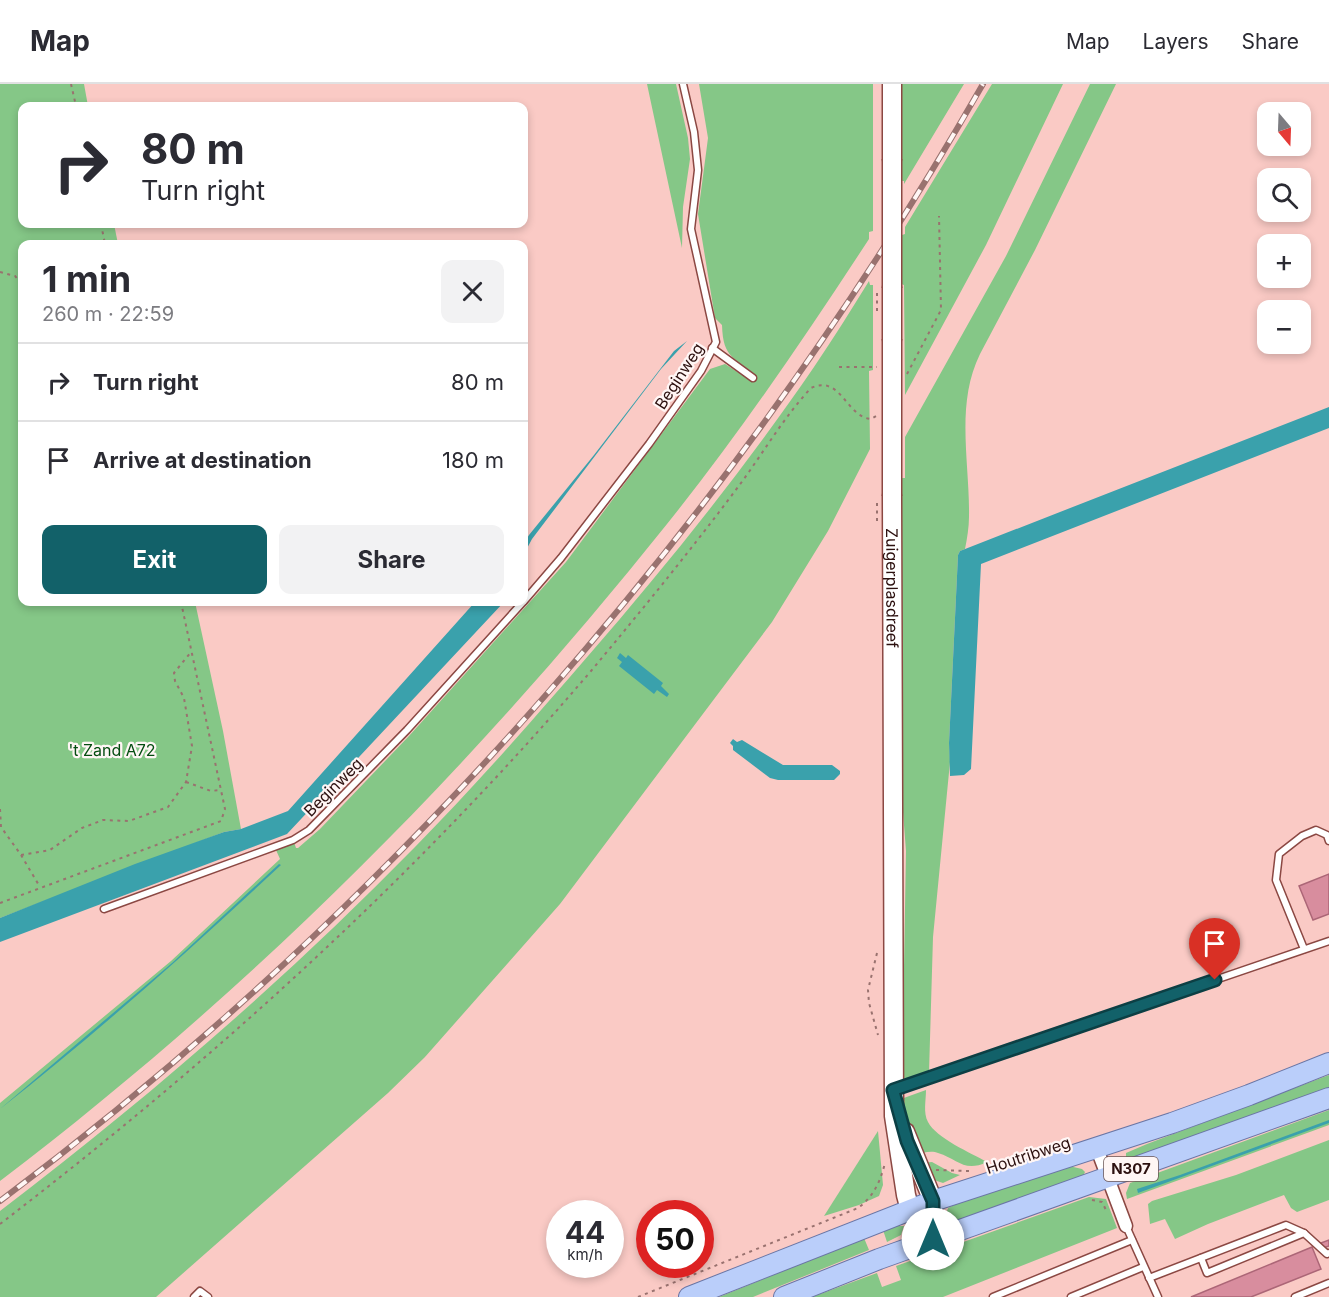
<!DOCTYPE html>
<html lang="en">
<head>
<meta charset="utf-8">
<style>
  :root { --surface:#fff; --page:#f2f2f3; --text:#2b2b33; --muted:#7c7c81; --line:#e1e1e2; --accent:#126169 }
  body { margin:0; font-family:Inter,sans-serif; background:var(--page); color:var(--text); height:100vh; display:flex; flex-direction:column; font-size:22px; white-space:nowrap }
  * { box-sizing:border-box; margin:0 }
  p { font-size:20px; color:var(--muted) }
  .icon { flex:none; width:33px; height:33px; fill:none; stroke:currentColor; stroke-width:2; stroke-linecap:round; stroke-linejoin:round }
  .map { position:relative; flex:1; overflow:hidden }
  .side { position:absolute; left:18px; top:156px; width:510px; height:366px; display:flex; flex-direction:column; background:var(--surface); border-radius:12px; box-shadow:0 3px 9px #0003 }
  .side>* { flex:none }
  .banner { position:absolute; left:18px; top:18px; width:510px; height:126px; border-radius:12px; box-shadow:0 3px 9px #0003; background:#fff; color:var(--text); overflow:hidden }
  .needle { width:39px; rotate:161deg }
  .tools { position:absolute; left:1257px; top:18px; display:grid; gap:12px }
  .tools a { display:grid; place-items:center; width:54px; height:54px; border-radius:12px; background:var(--surface); box-shadow:0 3px 9px #0003; font-size:30px }
  .speed { position:absolute; left:546px; top:1116px; display:flex; gap:12px; font-size:30px; font-weight:700; text-align:center }
  .speed>* { display:grid; place-content:center; width:78px; height:78px; border-radius:50%; background:var(--surface); box-shadow:0 3px 9px #0003; line-height:1 }
  .speed small { font-size:15px; font-weight:400 }
  .speed .limit { border:9px solid #d22; background:#fff; color:#111 }
  .pin { position:absolute; display:grid; place-items:center; width:51px; height:51px; color:#fff; margin:-62px -26px; border-radius:50% 50% 50% 0; rotate:-45deg; box-shadow:0 0 6px #0007 }
  .pin .icon { rotate:45deg }
  .me { position:absolute; width:66px; margin:-33px; rotate:0deg; stroke-linejoin:round; filter:drop-shadow(0 0 4px #0008) }
  .turn { display:flex; align-items:center; gap:21px; height:126px; padding:0 24px; font-size:27px }
  .turn .icon { width:78px; height:78px; stroke-width:2.5 }
  .turn b { display:block; font-size:42px; line-height:51px }
  .round { display:grid; place-items:center; flex:none; width:63px; height:63px; border-radius:12px; background:var(--page) }
  .head { display:flex; align-items:center; justify-content:space-between; height:102px; padding:0 24px }
  h1 { font-size:36px; font-weight:700; line-height:45px }
  .cta { display:flex; gap:12px; margin-top:auto; padding:12px 24px }
  .cta a { flex:1; height:69px; border-radius:12px; background:var(--accent); color:#fff; font-size:24px; font-weight:700; line-height:69px; text-align:center }
  .cta a+a { background:var(--page); color:var(--text) }
  ul { padding:0; list-style:none }
  li { display:flex; align-items:center; gap:18px; height:78px; padding:0 24px; border-top:2px solid var(--line) }
  li div { flex:1 }
  li b { display:block; font-size:22px }
  li em { font-style:normal }
  header { display:flex; align-items:center; gap:36px; box-sizing:border-box; height:84px; padding:0 30px; background:var(--surface); border-bottom:2px solid var(--line) }
  header strong { font-size:28px }
  nav { display:flex; gap:33px; margin-inline-start:auto; font-size:21px }
  .map>svg:first-child { display:block }
  .green { fill:#85c787 }
  .water { fill:#3aa1ac }
  .building { fill:#d88d9e; stroke:#ac6677; stroke-width:1.5 }
  .lines { fill:none; stroke-linecap:round; stroke-linejoin:round }
  .lane-casing { stroke:#8b4843; stroke-width:9 }
  .street-casing { stroke:#8b4843; stroke-width:15 }
  .secondary-casing { stroke:#8b4843; stroke-width:21 }
  .primary-casing { stroke:#6a76a5; stroke-width:22 }
  .path { stroke:#99726f; stroke-width:2; stroke-dasharray:3 4.5; stroke-linecap:butt }
  .lane { stroke:#fff; stroke-width:6 }
  .street { stroke:#fff; stroke-width:12 }
  .secondary { stroke:#fff; stroke-width:18 }
  .primary { stroke:#bacefa; stroke-width:20 }
  .rail-casing { stroke:#99726f; stroke-width:6 }
  .rail { stroke:#fff6f5; stroke-width:4; stroke-dasharray:11; stroke-linecap:butt }
  .secondary-bridge-casing { stroke:#8b4843; stroke-width:21; stroke-linecap:butt }
  .path-bridge { stroke:#99726f; stroke-width:2; stroke-dasharray:3 4.5; stroke-linecap:butt }
  .secondary-bridge { stroke:#fff; stroke-width:18 }
  .route-casing { stroke:#0c3f44; stroke-width:15 }
  .route { stroke:#126169; stroke-width:10 }
  .labels { text-anchor:middle; stroke-width:4.5; stroke-linejoin:round; paint-order:stroke }
  .shield { fill:#fff6f5; stroke:#6b5554; stroke-width:1.5 }
  .shield-label { font-size:15px; font-weight:bold; fill:#2c100f }
  .street-label { font-size:16px; fill:#2c100f; stroke:#fff6f5 }
  .park-label { font-size:16px; fill:#044d11; stroke:#fff6f5 }
</style>
</head>
<body>
<header>
<strong>Map</strong>
<nav><a>Map</a><a>Layers</a><a>Share</a></nav>
</header>
<div class="map">
<svg width="1329" height="1213" viewBox="0 0 1329 1213">
  <rect width="100%" height="100%" fill="#facac5"/>
  <g class="green">
    <polygon points="0,0 84,0 88,22 22,22 22,140 114,140 118,160 22,160 22,518 195,518 223,647 241,745 224,748 0,834"/>
    <polygon points="647,0 676,0 688,54 690,75 683,123 682,164"/>
    <path d="M699 0H873V147L869 148V155C805 253 740 349 667 440 472 685 249 908 0 1097V1019L171 877 280 775 276 766 294 758 296 764H298L320 745 409 652 566 478 710 285 725 280 753 298 757 293C735 272 723 276 722 241L715 234 698 130 708 54Z"/>
    <polygon points="898,0 964,0 904,100 904,97 901,97 901,55 898,55"/>
    <polygon points="992,0 1063,0 986,161 905,311 904,201 901,200 902,151 905,150 905,143"/>
    <path d="M1090 0H1116L1035 166 980 270C955 321 970 379 969 433 969 443 967 455 965 465L960 467 958 471 949 659 950 678 933 853 929 989 902 998 906 767 900 689 901 394H905V353L1006 172Z"/>
    <path d="M869 197 870 201H873V286L869 287 870 365 828 447 772 538 560 820 425 973 388 1009 156 1213H0V1127C147 1015 286 895 415 763 475 702 532 637 588 572 668 480 745 384 814 283 833 255 851 226 869 197Z"/>
    <polygon points="1329,991 1329,1008 1130,1079 1126,1075 1126,1069 1147,1060"/>
    <path d="M926 1006C926 1016 923 1029 928 1038 936 1054 971 1069 987 1078 964 1089 958 1075 938 1069 932 1066 922 1069 915 1070L911 1064 901 1022V1015Z"/>
    <polygon points="1329,1026 1329,1041 1127,1115 1126,1109 1130,1099"/>
    <polygon points="878,1047 883,1101 879,1112 859,1121 824,1132"/>
    <polygon points="1329,1056 1329,1116 1297,1128 1291,1124 1284,1111 1208,1140 1175,1155 1165,1135 1150,1140 1148,1120 1152,1117 1236,1091"/>
    <polygon points="932,1078 952,1089 960,1091 943,1099 934,1096 921,1079"/>
    <polygon points="1069,1082 1082,1085 1085,1088 1082,1094 964,1134 954,1137 947,1134 946,1130 948,1124 956,1120"/>
    <polygon points="1089,1113 1106,1115 1117,1144 943,1213 812,1213 877,1189 882,1203 901,1196 896,1182"/>
    <polygon points="894,1142 904,1142 901,1151 887,1158 883,1146"/>
    <polygon points="864,1154 869,1166 753,1213 719,1213"/>
  </g>
  <g class="water">
    <polygon points="687,257 661,285 532,455 524,470 524,459 529,451 594,371 674,267"/>
    <polygon points="1329,323 1329,344 981,480 971,685 964,691 950,692 949,659 958,471 960,467"/>
    <polygon points="475,518 504,518 287,750 0,858 0,834 135,780 224,748 241,745 288,727"/>
    <polygon points="620,569 626,574 628,571 663,599 661,602 669,610 667,613 657,606 654,610 619,582 622,578 617,574"/>
    <polygon points="733,655 737,658 742,656 783,681 832,681 840,687 840,690 834,696 778,696 770,694 733,666 733,662 730,659"/>
    <path d="M279 780 281 781C190 866 98 948 0 1025L172 879Z"/>
    <polygon points="1329,1036 1329,1039 1138,1109 1137,1105 1180,1091"/>
  </g>
  <g class="building">
    <polygon points="1329,790 1329,830 1313,836 1299,802"/>
    <polygon points="1329,1156 1329,1162 1323,1164 1321,1159"/>
    <polygon points="1312,1163 1321,1185 1251,1213 1191,1213"/>
  </g>
  <g class="lines">
    <defs>
      <g id="lane">
        <polyline points="712,264 753,294"/>
        <polyline points="524,517 561,474 649,360 701,287 716,258 691,145 698,86 694,48 683,0"/>
        <polyline points="104,825 293,756 309,746 407,646 523,518"/>
        <polyline points="1304,865 1276,796 1279,770 1302,752 1316,746 1327,751 1329,757"/>
        <polyline points="896,1005 1329,857"/>
        <polyline points="1126,1142 1158,1213"/>
        <polyline points="1201,1174 1207,1189 1304,1149 1327,1170 1329,1169"/>
        <polyline points="1149,1194 1286,1141 1304,1149"/>
        <polyline points="194,1213 200,1207 208,1213"/>
        <polyline points="993,1213 1132,1156"/>
        <polyline points="1071,1213 1143,1183"/>
        <polyline points="1295,1213 1329,1199"/>
      </g>
      <polyline id="street" points="1097,1065 1126,1142"/>
      <g id="secondary">
        <polyline points="892,75 892,0"/>
        <polyline points="892,204 892,255"/>
        <path id="s1" d="M892 412 894 1032 906 1111 910 1126 933 1155"/>
        <polyline points="905,1048 933,1117 933,1155"/>
      </g>
      <g id="primary">
        <polyline points="689,1213 933,1117 1172,1039 1249,1011 1329,979"/>
        <polyline points="784,1213 879,1175 1329,1014"/>
      </g>
    </defs>
    <use href="#lane" class="lane-casing"/>
    <use href="#street" class="street-casing"/>
    <use href="#secondary" class="secondary-casing"/>
    <use href="#primary" class="primary-casing"/>
    <g class="path">
      <polyline points="71,0 76,22"/>
      <polyline points="101,140 105,160"/>
      <polyline points="0,188 15,192 22,200"/>
      <polyline points="839,283 877,283"/>
      <polyline points="907,290 941,226 939,132"/>
      <polyline points="186,698 211,707 220,706"/>
      <polyline points="0,725 1,743 21,771 50,766 82,744 103,736 129,737 168,723 186,698 192,662 184,614 175,597 174,589 191,568"/>
      <polyline points="21,771 40,803"/>
      <polyline points="0,819 221,737 225,725 181,518"/>
      <polyline points="877,869 868,906 869,919 878,951"/>
      <polyline points="936,1086 969,1087"/>
      <polyline points="1092,1116 1102,1118 1107,1128"/>
      <path d="M0 1140C215 975 415 793 591 587 641 527 691 466 738 403 762 371 783 334 811 304 841 290 846 333 871 335L878 331"/>
      <path d="M638 1213 858 1124C874 1112 880 1098 885 1079"/>
    </g>
    <use href="#lane" class="lane"/>
    <use href="#street" class="street"/>
    <use href="#secondary" class="secondary"/>
    <use href="#primary" class="primary"/>
    <defs>
      <path id="rail" d="M0 1117C397 820 737 430 983 0"/>
    </defs>
    <use href="#rail" class="rail-casing"/>
    <use href="#rail" class="rail"/>
    <defs>
      <g id="secondary-bridge">
        <polyline points="892,75 892,204"/>
        <polyline points="892,255 892,412"/>
      </g>
    </defs>
    <use href="#secondary-bridge" class="secondary-bridge-casing"/>
    <g class="path-bridge">
      <polyline points="877,209 877,227"/>
      <polyline points="877,419 877,437"/>
    </g>
    <use href="#secondary-bridge" class="secondary-bridge"/>
  </g>
  <g class="lines">
    <defs>
      <polyline id="route" points="933,1155 933,1117 907,1057 893,1006 1215,896"/>
    </defs>
    <use href="#route" class="route-casing"/>
    <use href="#route" class="route"/>
  </g>
  <g class="labels">
    <rect class="shield" x="1104" y="1073" width="54" height="24" rx="4.5"/>
    <g class="shield-label">
      <text x="1131" y="1090">N307</text>
    </g>
    <g class="street-label">
      <text transform="translate(679 292) rotate(-57)" y="6">Beginweg</text>
      <text dy="6" stroke="none"><textPath href="#s1" startOffset="92">Zuigerplasdreef</textPath></text>
      <text transform="translate(333 703) rotate(-45)" y="6">Beginweg</text>
      <text transform="translate(1028 1071) rotate(-18)" y="6">Houtribweg</text>
    </g>
    <g class="park-label">
      <text x="112" y="672">'t Zand A72</text>
    </g>
  </g>
</svg>
<div class="tools">
<a><svg class="needle" viewBox="-14 -14 28 28"><path d="M0-13l5 13h-10z" fill="#e53935"/><path d="M0 13l5-13h-10z" fill="#7c7c81"/></svg></a>
<a><svg class="icon" aria-label="search" viewBox="0 0 24 24"><circle cx="10" cy="10" r="6"/><path d="M15 15l6 6"/></svg></a>
<a>+</a>
<a>−</a>
</div>
<div class="speed"><div>44<small>km/h</small></div><div class="limit">50</div></div>
<div class="pin" style="left:1215px;top:896px;background:#d93025"><svg class="icon" aria-label="arrive" viewBox="0 0 24 24"><path d="M6 21V4h12l-3 4 3 4H6"/></svg></div>
<svg class="me" style="left:933px;top:1155px" viewBox="-20 -20 40 40"><circle r="19" fill="#fff"/><path d="M0-13L10 11 0 6-10 11z" fill="#126169"/></svg>
<div class="banner">
<div class="turn"><svg class="icon" aria-label="right" viewBox="0 0 24 24"><path d="M7 20v-9h11M14 6l5 5-5 5"/></svg><div><b>80 m</b>Turn right</div></div>
</div>
<section class="side">
<div class="head"><div><h1>1 min</h1><p>260 m · 22:59</p></div><a class="round"><svg class="icon" aria-label="close" viewBox="0 0 24 24"><path d="M6 6l12 12M18 6L6 18"/></svg></a></div>
<ul>
<li><svg class="icon" aria-label="right" viewBox="0 0 24 24"><path d="M7 20v-9h11M14 6l5 5-5 5"/></svg><div><b>Turn right</b></div><em>80 m</em></li>
<li><svg class="icon" aria-label="arrive" viewBox="0 0 24 24"><path d="M6 21V4h12l-3 4 3 4H6"/></svg><div><b>Arrive at destination</b></div><em>180 m</em></li>
</ul>
<div class="cta"><a>Exit</a><a>Share</a></div>
</section>
</div>
</body>
</html>
